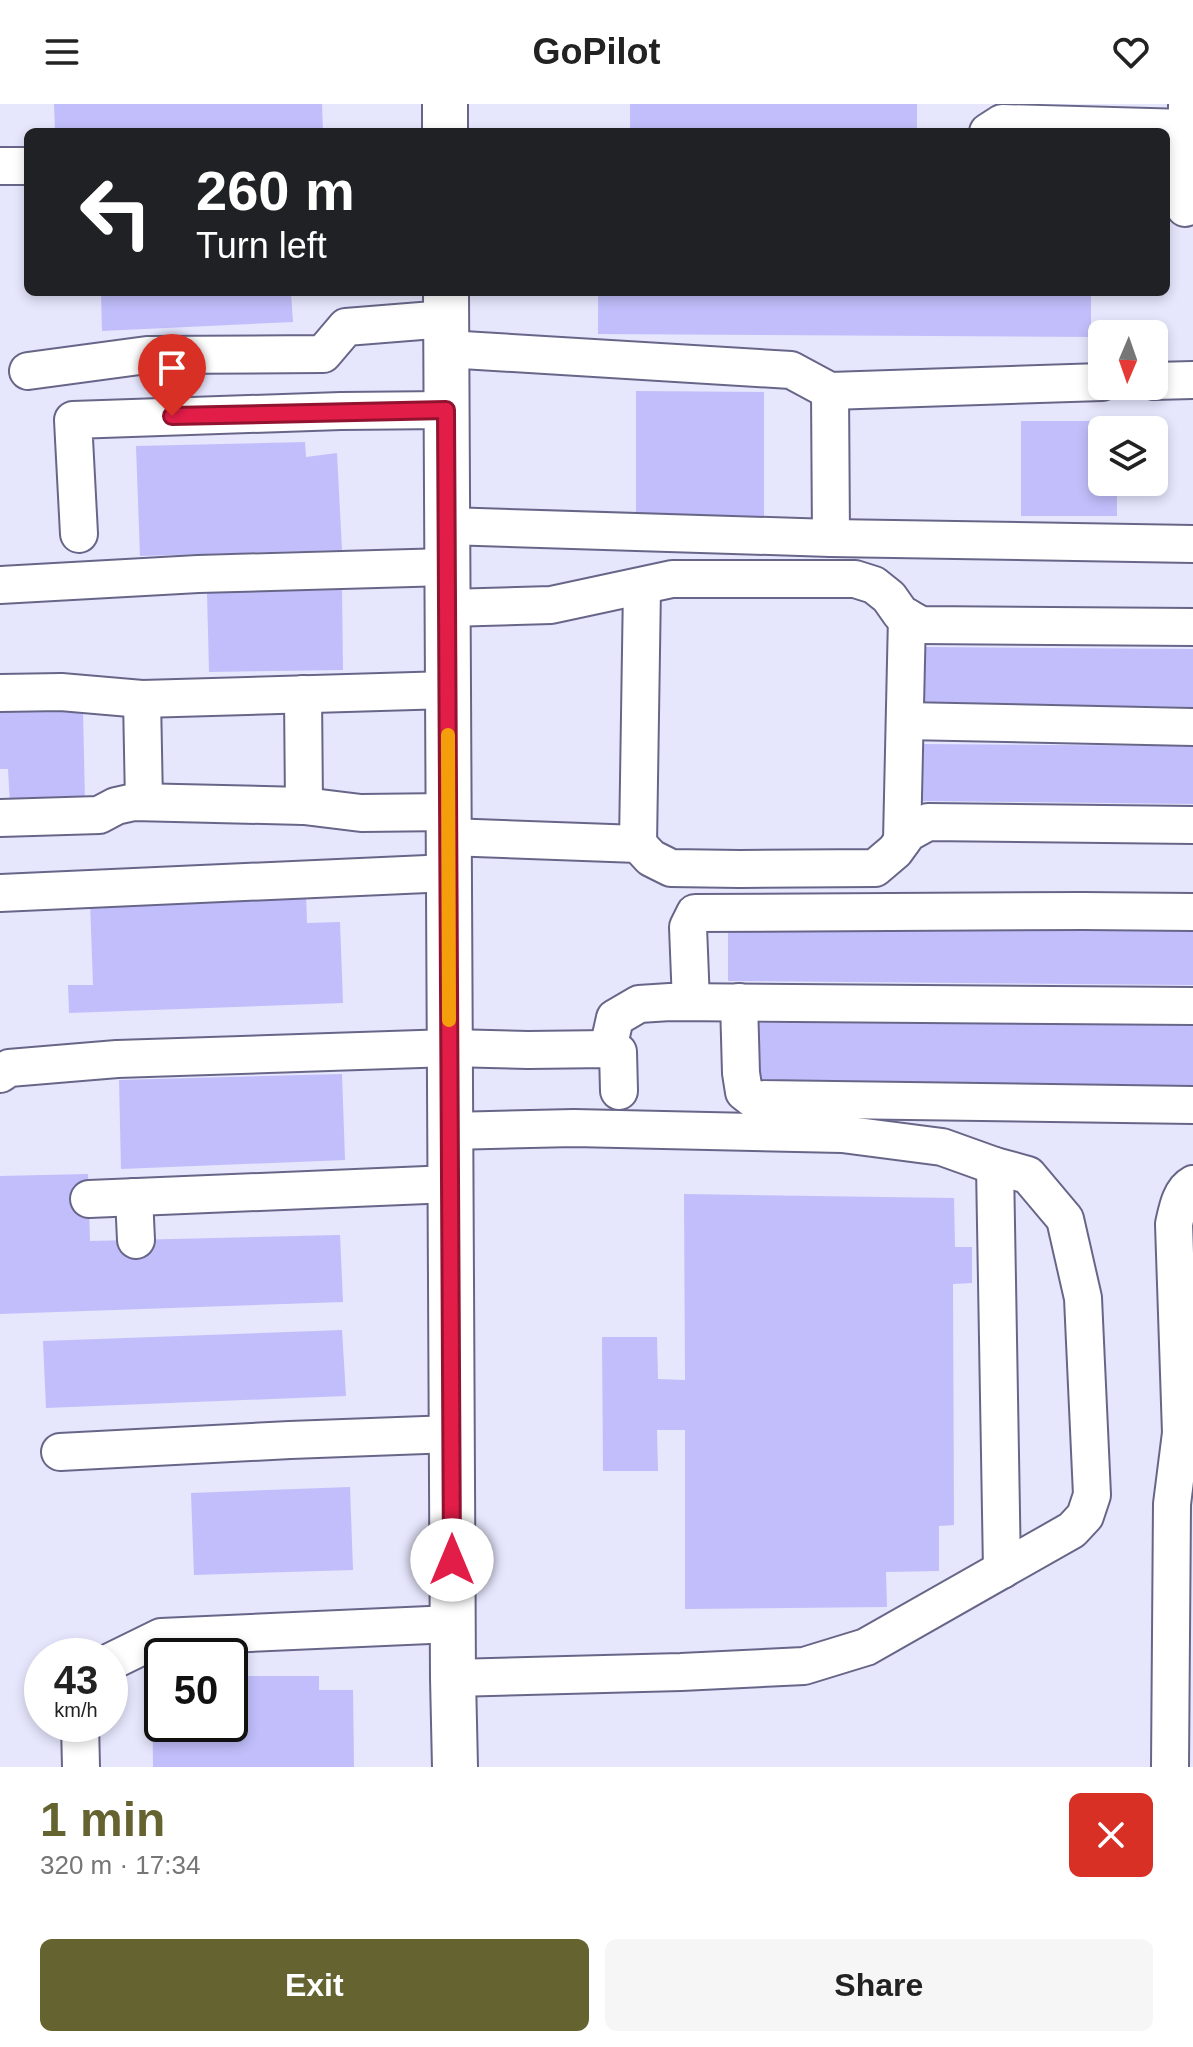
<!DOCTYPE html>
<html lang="en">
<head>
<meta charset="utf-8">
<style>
  :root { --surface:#fff; --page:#f6f6f6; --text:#222; --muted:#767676; --accent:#656330 }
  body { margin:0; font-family:Helvetica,sans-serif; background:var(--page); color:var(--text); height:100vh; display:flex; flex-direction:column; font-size:30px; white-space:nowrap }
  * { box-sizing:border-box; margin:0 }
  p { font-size:26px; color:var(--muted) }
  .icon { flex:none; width:44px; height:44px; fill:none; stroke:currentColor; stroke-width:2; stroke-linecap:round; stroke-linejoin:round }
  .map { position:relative; height:1663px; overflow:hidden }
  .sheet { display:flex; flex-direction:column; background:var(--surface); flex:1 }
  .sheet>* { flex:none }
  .hud { position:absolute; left:24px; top:24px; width:1146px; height:168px; border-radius:12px; box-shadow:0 4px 12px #0003; background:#202124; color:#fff; overflow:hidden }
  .needle { width:52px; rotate:182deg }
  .tools { position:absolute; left:1088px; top:216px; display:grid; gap:16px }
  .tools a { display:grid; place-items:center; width:80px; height:80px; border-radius:12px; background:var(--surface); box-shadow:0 4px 12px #0003; font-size:40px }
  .speed { position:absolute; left:24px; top:1534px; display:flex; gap:16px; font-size:40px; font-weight:700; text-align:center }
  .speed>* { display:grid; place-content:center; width:104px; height:104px; border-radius:50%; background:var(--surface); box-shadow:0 4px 12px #0003; line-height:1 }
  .speed small { font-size:20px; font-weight:400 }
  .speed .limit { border:4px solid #111; border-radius:12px; background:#fff; color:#111 }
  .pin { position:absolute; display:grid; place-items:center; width:68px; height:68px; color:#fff; margin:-82px -34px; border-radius:50% 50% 50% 0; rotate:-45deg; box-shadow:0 0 8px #0007 }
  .pin .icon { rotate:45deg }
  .me { position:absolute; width:88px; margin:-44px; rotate:0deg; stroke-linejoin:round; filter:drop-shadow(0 0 6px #0008) }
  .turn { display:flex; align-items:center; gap:28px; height:168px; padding:0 40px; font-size:36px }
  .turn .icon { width:104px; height:104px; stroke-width:2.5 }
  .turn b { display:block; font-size:56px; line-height:68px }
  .round { display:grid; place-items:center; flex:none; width:84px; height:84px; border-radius:12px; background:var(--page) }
  .headline { display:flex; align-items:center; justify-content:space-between; height:136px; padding:0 40px }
  h1 { font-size:48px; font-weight:600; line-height:60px; color:var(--accent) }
  .cta { display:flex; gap:16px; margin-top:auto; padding:16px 40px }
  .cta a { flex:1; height:92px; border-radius:12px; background:var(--accent); color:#fff; font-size:32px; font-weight:600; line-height:92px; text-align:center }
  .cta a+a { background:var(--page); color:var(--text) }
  header { display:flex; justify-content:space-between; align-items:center; height:104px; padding:0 40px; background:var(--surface); font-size:36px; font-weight:600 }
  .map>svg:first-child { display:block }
  .building { fill:#c1befb }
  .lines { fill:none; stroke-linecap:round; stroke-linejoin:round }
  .minor-casing { stroke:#686688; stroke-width:40 }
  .major-casing { stroke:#686688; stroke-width:48 }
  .minor { stroke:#fff; stroke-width:36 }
  .major { stroke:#fff; stroke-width:44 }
  .route-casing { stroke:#92132f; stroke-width:20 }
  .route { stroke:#e11d48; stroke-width:14 }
  .slow { stroke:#f59e0b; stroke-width:14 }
</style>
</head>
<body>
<header><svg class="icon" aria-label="menu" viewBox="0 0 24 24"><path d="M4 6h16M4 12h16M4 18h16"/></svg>GoPilot<svg class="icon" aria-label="heart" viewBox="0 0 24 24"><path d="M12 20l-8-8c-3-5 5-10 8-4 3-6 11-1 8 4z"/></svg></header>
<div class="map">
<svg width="1193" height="1663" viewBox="0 0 1193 1663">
  <rect width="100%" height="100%" fill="#e6e6fd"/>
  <g class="building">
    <polygon points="54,0 322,0 323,28 55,28"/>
    <rect x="630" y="0" width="287" height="28"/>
    <polygon points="101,188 291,188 293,218 102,227"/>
    <polygon points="598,188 1091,188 1091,233 598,230"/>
    <polygon points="636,287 764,288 764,419 636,418"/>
    <polygon points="1021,317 1118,317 1118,326 1102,326 1102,378 1117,378 1117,412 1021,412"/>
    <polygon points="305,338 306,353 337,349 342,446 140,452 136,342"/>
    <polygon points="342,486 343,566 209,568 207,488"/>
    <polygon points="923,543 1193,545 1193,603 923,600"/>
    <polygon points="50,596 51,608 83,607 85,698 10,701 8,665 0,665 0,597"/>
    <polygon points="921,640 1193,642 1193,700 921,697"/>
    <polygon points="306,789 307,819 340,818 343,899 69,909 68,881 93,881 90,797"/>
    <polygon points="728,822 1193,825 1193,881 728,877"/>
    <polygon points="759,919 1193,920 1193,983 760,982"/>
    <polygon points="342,970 345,1056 121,1065 119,976"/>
    <polygon points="88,1070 90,1137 340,1131 343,1198 0,1210 0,1072"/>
    <polygon points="684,1090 954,1094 955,1143 972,1143 972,1179 953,1180 954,1421 939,1422 939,1467 886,1468 887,1503 685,1505 685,1326 657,1326 658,1367 603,1367 602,1233 657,1233 658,1275 685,1276"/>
    <polygon points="342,1226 346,1292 46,1304 43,1237"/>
    <polygon points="350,1383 353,1466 194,1471 191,1389"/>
    <polygon points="230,1572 319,1572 319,1586 353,1586 354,1663 153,1663 152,1573 162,1573 162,1620 230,1620"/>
  </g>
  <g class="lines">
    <defs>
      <g id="minor">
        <polyline points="1187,2 1185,104 1193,101"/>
        <polyline points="988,28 1002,19 1186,24"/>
        <polyline points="0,62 28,62"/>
        <polyline points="446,245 791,266 830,287 831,434 447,422"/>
        <polyline points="28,267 147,251 323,250 346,223 446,215"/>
        <polyline points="1154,277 1193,276"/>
        <polyline points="830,287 1102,278"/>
        <polyline points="79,430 73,316 341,307 446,306"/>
        <polyline points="831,434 1193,440"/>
        <polyline points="0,481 198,470 447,463"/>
        <polyline points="447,504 551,501 672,475 855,475 874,481 889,493 901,510 921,521 1193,523"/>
        <polyline points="0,589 61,588 142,595 448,586"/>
        <polyline points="303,590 304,702"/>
        <polyline points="142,595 144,698"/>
        <polyline points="905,617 1193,623"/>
        <polyline points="0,714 99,711 116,702 134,698 304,702 361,709 448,708"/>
        <polyline points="448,733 638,740 651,754 671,764 740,765 875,764 895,747 908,729 928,718 1193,721"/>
        <polyline points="902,737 907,513"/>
        <polyline points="638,740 642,483"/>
        <polyline points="0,789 449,769"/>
        <polyline points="691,898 688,823 695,809 1083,807 1193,808"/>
        <polyline points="739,898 741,969 744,988 753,995 1193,1001"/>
        <polyline points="608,945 615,914 639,900 670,898 1193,902"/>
        <polyline points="0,970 9,964 117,955 450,944 528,946 608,945 618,948 619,987"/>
        <polyline points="450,1027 574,1024 842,1030 942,1043 995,1062 1028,1071 1065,1115 1083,1194 1092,1391 1085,1412 1072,1426 866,1543 804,1562 681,1568 453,1574"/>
        <polyline points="995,1062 1002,1466"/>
        <polyline points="134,1093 136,1136"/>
        <polyline points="89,1095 450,1080"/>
        <path d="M1181 1329 1174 1120C1177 1107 1180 1087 1193 1080"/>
        <polyline points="60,1348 290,1336 452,1330"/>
        <polyline points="110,1558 161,1533 452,1520"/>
        <polyline points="80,1620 81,1663"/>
        <polyline points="1170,1663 1172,1400 1181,1329 1193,1329"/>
      </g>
      <g id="major">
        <polyline points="445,0 445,28"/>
        <polyline points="446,188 453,1574 455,1663"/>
      </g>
    </defs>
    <use href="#minor" class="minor-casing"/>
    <use href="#major" class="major-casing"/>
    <use href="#minor" class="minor"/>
    <use href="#major" class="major"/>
  </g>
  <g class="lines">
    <defs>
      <polyline id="route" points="172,312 446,306 452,1456"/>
    </defs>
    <use href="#route" class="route-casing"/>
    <use href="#route" class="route"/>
    <polyline class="slow" points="448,631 449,916"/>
  </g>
</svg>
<div class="tools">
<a><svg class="needle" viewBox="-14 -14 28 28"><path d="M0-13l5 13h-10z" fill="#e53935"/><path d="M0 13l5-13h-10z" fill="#767676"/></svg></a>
<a><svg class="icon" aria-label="layers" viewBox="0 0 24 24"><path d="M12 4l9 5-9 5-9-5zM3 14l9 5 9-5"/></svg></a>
</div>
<div class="speed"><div>43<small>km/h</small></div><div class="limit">50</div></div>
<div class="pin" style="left:172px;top:312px;background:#d93025"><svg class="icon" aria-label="arrive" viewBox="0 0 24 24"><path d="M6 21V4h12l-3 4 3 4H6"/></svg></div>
<svg class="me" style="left:452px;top:1456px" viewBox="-20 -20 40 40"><circle r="19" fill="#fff"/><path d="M0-13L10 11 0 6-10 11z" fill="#e11d48"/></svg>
<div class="hud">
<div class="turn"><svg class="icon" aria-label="left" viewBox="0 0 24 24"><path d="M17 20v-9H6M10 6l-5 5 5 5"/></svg><div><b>260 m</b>Turn left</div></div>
</div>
</div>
<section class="sheet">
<div class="headline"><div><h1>1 min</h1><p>320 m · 17:34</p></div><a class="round" style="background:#d93025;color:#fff"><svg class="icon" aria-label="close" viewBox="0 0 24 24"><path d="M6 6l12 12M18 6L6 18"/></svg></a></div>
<div class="cta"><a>Exit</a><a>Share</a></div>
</section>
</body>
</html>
